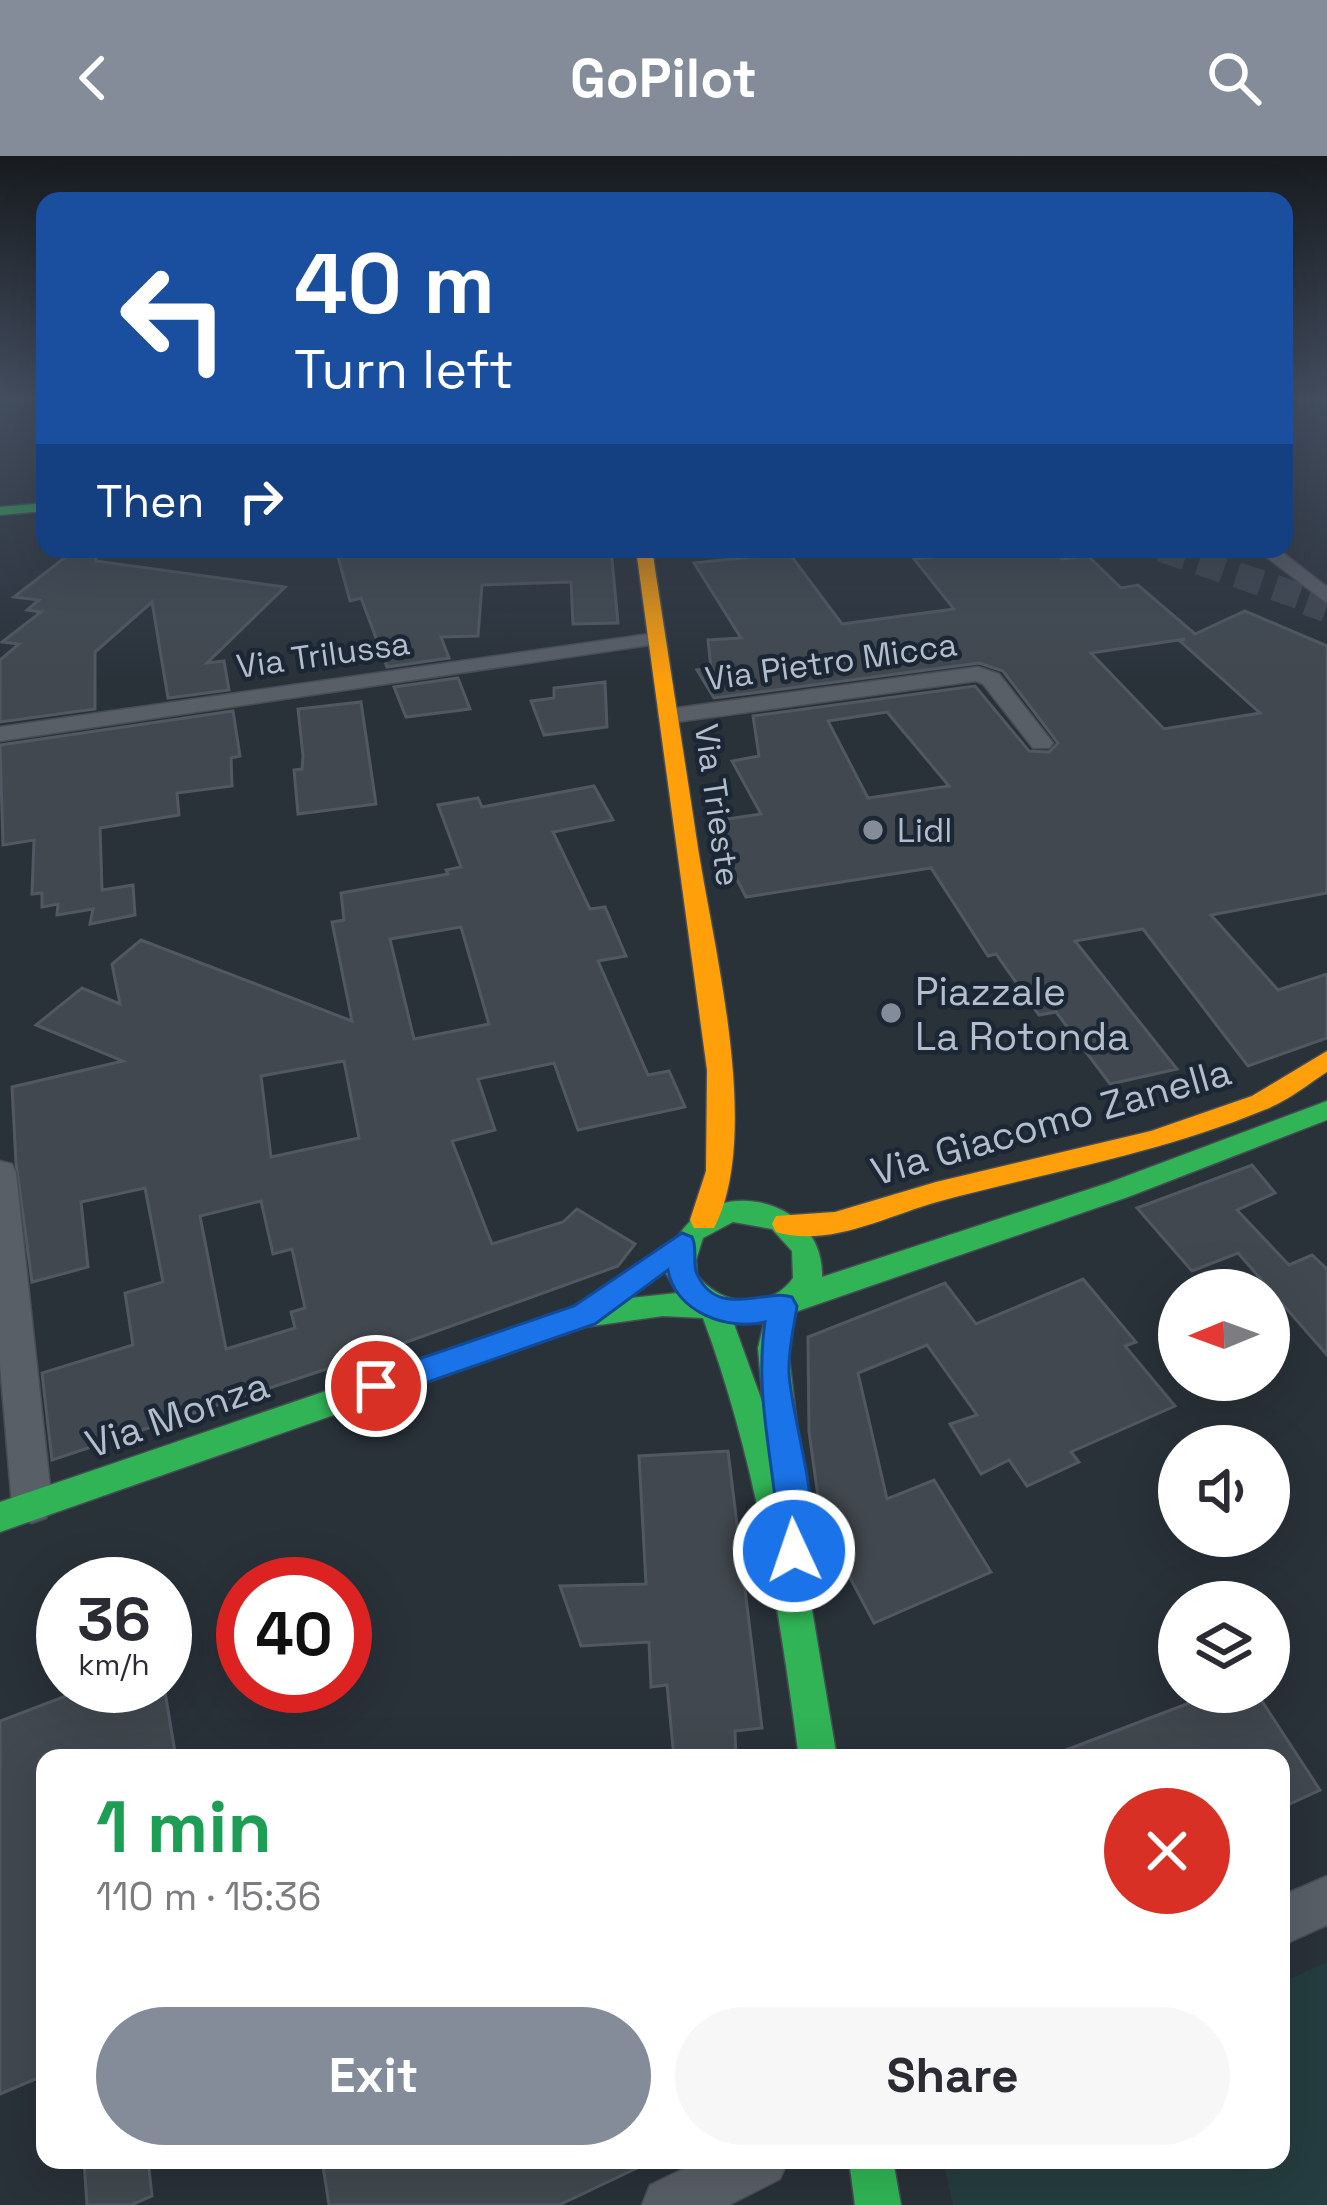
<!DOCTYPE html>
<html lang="en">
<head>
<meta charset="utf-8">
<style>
  :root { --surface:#fff; --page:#f7f7f7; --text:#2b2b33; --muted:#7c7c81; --accent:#838c98 }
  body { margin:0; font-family:"Space Grotesk",sans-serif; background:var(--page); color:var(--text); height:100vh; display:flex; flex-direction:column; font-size:45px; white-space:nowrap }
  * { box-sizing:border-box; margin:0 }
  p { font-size:39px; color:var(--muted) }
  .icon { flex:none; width:66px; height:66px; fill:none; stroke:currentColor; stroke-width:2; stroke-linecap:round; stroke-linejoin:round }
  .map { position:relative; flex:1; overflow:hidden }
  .sheet { position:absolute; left:36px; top:1593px; width:1254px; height:420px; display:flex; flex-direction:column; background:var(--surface); border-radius:24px; box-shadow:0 12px 48px #0002 }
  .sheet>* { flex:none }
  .top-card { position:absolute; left:36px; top:36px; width:1257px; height:366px; border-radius:24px; box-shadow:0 12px 48px #0002; background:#1a4fa0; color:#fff; overflow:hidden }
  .needle { width:78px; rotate:269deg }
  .controls { position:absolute; left:1158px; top:1113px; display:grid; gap:24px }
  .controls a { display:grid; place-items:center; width:132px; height:132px; border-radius:50%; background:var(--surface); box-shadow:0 12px 48px #0002; font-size:60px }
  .speed { position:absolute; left:36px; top:1401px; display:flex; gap:24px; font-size:60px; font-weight:700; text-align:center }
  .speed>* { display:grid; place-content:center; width:156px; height:156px; border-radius:50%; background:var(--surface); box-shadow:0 12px 48px #0002; line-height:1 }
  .speed small { font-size:30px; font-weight:400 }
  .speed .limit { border:18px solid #d22; background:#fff; color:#111 }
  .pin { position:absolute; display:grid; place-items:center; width:102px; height:102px; color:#fff; margin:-51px; border:6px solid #fff; border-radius:50%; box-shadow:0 3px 12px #0007 }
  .me { position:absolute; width:132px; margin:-66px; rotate:357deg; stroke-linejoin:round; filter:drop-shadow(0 0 9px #0008) }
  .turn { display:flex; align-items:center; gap:42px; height:252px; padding:0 60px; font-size:54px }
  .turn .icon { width:156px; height:156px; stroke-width:2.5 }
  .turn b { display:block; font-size:84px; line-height:102px }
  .then { display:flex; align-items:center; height:114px; padding:0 60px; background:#0003; gap:24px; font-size:45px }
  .round { display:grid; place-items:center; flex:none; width:126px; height:126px; border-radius:63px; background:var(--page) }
  .headline { display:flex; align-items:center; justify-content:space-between; height:204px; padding:0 60px }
  h1 { font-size:72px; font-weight:700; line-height:90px; color:#1e9e55 }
  .primary-button { display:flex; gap:24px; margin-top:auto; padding:24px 60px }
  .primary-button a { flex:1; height:138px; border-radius:72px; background:var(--accent); color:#fff; font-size:48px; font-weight:700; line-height:138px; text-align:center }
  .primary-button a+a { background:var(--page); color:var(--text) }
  header { display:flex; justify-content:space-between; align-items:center; height:156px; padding:0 60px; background:var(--accent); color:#fff; font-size:54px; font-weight:700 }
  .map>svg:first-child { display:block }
  .green { fill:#253d40 }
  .building { fill:#41484f; stroke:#515861; stroke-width:3; fill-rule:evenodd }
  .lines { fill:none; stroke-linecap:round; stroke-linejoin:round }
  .secondary-tunnel-far1 { stroke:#3e464f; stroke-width:26; stroke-dasharray:26 14; stroke-linecap:butt }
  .secondary-tunnel { stroke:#3e464f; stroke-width:33; stroke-dasharray:33 16; stroke-linecap:butt }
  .street-casing { stroke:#474d54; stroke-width:3 }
  .fast-casing { stroke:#474d54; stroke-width:3 }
  .slow-casing { stroke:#474d54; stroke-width:3 }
  .street { fill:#595f67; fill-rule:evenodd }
  .fast { fill:#30b455; fill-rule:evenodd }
  .slow { fill:#ff9f0a; fill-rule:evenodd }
  .route { fill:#1a73e8; stroke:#114b97; stroke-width:3 }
  .poi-dot { fill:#838c98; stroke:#1b2735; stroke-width:4.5 }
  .labels { text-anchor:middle; stroke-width:9; stroke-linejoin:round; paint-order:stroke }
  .far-street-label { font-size:33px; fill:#b3bdcb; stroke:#1b2735 }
  .far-poi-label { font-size:33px; fill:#b3bdcb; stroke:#1b2735; text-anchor:start }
  .poi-label { font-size:39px; fill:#b3bdcb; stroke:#1b2735; text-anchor:start }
  .street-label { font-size:39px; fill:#b3bdcb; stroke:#1b2735 }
</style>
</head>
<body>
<header><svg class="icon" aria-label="back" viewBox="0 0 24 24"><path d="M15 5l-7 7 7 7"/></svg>GoPilot<svg class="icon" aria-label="search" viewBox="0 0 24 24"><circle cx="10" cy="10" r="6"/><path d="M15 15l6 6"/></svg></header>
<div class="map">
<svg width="1327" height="2049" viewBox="0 0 1327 2049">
  <rect width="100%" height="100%" fill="#293139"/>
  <polygon class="green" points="1327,1806 1327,2049 953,2049 943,2004 1281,2004 1281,1827"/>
  <g class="building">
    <polygon points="76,393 96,393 96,405 285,431 207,507 224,505 229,534 168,542 152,446 95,496 95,553 0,566 0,504 19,488 2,486 41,456 27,454 39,444 14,441"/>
    <polygon points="367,393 611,393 618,467 573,468 571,426 482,429 478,480 441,481 449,502 387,511 361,442 350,445 337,397"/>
    <path d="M998 393H1052L1062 403 1088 400 1121 432 1138 429 1195 478 1245 455 1327 490V737L1211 759 1278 834 1327 818V882L1248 910 1143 773 1075 785 1177 913 1110 928 1056 856 1039 859 996 798 988 800 931 712 746 741 716 683 714 665 761 658 732 605 759 600 753 560 975 530 1029 595 1049 596 1058 587 1003 515 979 507 714 542 697 514 711 512 708 484 741 482 694 407 789 397 842 468 954 453 914 403ZM1185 483 1180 485 1260 557 1164 573 1091 497ZM887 556 949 630 868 642 828 565Z"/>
    <polygon points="458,522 470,553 406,561 394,531"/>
    <polygon points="605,526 607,571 544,579 531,545 554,542 554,532"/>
    <polygon points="361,546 376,648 298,658 294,614 302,613 303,600 298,553"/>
    <polygon points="233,555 240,600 231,602 232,630 177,637 179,659 100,672 102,734 133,729 135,759 90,768 93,753 57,759 58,748 42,751 42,737 32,738 34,684 3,689 0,589"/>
    <path d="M594 630 613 664 553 676 590 753 605 751 626 800 598 805 648 919 669 915 685 951 578 974 554 907 478 923 495 974 452 985 492 1088 563 1066 577 1053 635 1088 618 1110 390 1192 52 1304 42 1217 133 1189 125 1137 163 1126 145 1032 81 1046 88 1111 32 1126 16 1007 12 931 123 905 36 869 82 832 120 848 112 808 141 784 352 865 332 766 344 764 341 737 448 718 446 714 461 711 438 649 478 642 482 651ZM461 771 489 868 414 883 390 783ZM344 905 359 982 271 1001 261 920ZM261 1045 273 1098 292 1093 305 1152 291 1156 295 1172 226 1193 200 1060Z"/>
    <polygon points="1252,1009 1275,1037 1237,1054 1289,1109 1312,1099 1327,1113 1327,1199 1238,1097 1192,1115 1137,1052"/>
    <polygon points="1083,1123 1136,1186 1125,1190 1175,1250 1071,1296 1079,1306 1027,1330 1009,1304 981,1318 950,1268 977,1259 927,1189 858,1217 887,1343 934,1324 991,1416 874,1467 822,1369 809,1276 808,1181 945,1127 976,1168"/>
    <polygon points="728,1295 762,1572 735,1575 736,1602 674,1602 667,1529 651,1531 649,1486 581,1490 560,1430 646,1428 639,1300"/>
    <polygon points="92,1530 164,1530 176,1602 45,1602 45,1919 0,1938 0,1565"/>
    <polygon points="1218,1536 1256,1536 1320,1634 1281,1652 1281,1602 1045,1602"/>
    <polygon points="84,2004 148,2004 152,2040 131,2049 87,2049"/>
    <polygon points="322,2004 654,2004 559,2049 329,2049"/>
  </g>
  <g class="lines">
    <polyline class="secondary-tunnel-far1" points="1161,393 1317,446"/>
    <polyline class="secondary-tunnel" points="1308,443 1327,450"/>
    <defs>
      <g id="street">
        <polygon points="1256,393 1278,393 1327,431 1327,447"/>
        <polygon points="656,477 663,479 663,487 0,585 0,571"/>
        <polygon points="978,511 999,518 1053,587 1049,592 1033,592 983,528 976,525 669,567 658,560 669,553"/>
        <polygon points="0,1005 12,1008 16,1017 52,1349 46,1362 32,1367 18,1362 12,1349 0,1209"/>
        <polygon points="1327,1720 1327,1769 1281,1790 1281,1740"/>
        <polygon points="702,2004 788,2004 780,2023 729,2049 642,2049 650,2029"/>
      </g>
      <g id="fast">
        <polygon points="45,347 45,355 0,359 0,351"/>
        <path d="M1327 945V964L1128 1041 795 1156 788 1192 797 1270 792 1280 773 1281 808 1430 837 1602H799C779 1452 756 1304 703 1162L663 1160 585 1171 0 1376V1346L584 1147 677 1137 666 1117C680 1010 825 1031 822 1121L1108 1027ZM733 1066 772 1073 792 1095 793 1122C769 1156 721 1150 697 1119L696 1104 703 1082ZM764 1167 758 1192 763 1248 734 1168Z"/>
        <polygon points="849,2004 893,2004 901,2049 855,2049"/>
      </g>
      <g id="slow">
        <path d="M636 393H652C667 493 683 592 698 692 714 793 762 980 714 1072H694L690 1064 706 1015 707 914Z"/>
        <path d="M1327 895V916C1307 929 1286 946 1264 954 1158 998 1047 1016 937 1046 887 1060 828 1092 776 1076L772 1068 776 1060 835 1056 936 1026 1151 975 1252 940Z"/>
      </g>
    </defs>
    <use href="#street" class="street-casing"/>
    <use href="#fast" class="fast-casing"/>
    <use href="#slow" class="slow-casing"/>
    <use href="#street" class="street"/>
    <use href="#fast" class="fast"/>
    <use href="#slow" class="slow"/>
  </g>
  <linearGradient id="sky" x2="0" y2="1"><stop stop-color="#171b1f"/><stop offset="0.46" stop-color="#434e5f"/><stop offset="1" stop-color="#434e5f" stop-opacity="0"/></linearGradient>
  <rect width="1327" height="527" fill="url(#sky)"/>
  <path class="route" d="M682 1077 692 1081C698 1093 692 1107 697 1118 718 1164 764 1132 792 1141L797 1150C794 1171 788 1195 789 1217 792 1268 826 1361 806 1407L794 1411 781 1407C773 1387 777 1364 775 1342 768 1281 756 1228 765 1166 728 1175 675 1156 668 1114L595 1168 376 1244 366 1240 361 1230 366 1221 574 1150Z"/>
  <g class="poi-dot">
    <circle cx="873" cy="674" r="12"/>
    <circle cx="891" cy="857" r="12"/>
  </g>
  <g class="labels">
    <g class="far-street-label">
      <text transform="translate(323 498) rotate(-8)" y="12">Via Trilussa</text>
      <text transform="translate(831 505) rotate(-8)" y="12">Via Pietro Micca</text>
      <text transform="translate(718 649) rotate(82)" y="12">Via Trieste</text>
    </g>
    <g class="far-poi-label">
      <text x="897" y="686">Lidl</text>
    </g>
    <g class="poi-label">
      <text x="915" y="849">Piazzale<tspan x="915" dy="45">La Rotonda</tspan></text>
    </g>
    <g class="street-label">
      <text transform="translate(1051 965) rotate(-16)" y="14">Via Giacomo Zanella</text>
      <text transform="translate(177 1258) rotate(-19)" y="14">Via Monza</text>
    </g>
  </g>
</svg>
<div class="controls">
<a><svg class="needle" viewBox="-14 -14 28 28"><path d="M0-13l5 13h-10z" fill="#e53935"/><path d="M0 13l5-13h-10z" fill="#7c7c81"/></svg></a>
<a><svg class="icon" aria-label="sound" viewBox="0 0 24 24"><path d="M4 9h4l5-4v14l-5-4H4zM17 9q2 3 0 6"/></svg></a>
<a><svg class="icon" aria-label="layers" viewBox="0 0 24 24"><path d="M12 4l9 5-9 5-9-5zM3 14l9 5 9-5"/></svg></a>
</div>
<div class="speed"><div>36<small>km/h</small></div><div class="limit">40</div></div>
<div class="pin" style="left:376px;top:1230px;background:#d93025"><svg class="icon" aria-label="arrive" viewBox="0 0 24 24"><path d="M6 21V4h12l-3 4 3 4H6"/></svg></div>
<svg class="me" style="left:794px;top:1395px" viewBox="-20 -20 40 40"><circle r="17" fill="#1a73e8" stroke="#fff" stroke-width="3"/><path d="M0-11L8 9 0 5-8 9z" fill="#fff"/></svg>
<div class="top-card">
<div class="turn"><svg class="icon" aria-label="left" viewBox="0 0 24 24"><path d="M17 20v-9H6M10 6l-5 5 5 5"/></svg><div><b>40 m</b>Turn left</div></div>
<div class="then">Then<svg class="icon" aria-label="right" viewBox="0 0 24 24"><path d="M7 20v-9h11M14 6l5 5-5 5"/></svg></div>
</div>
<section class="sheet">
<div class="headline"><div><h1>1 min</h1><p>110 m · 15:36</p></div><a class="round" style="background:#d93025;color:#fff"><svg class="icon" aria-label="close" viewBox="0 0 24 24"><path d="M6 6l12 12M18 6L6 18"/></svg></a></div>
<div class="primary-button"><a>Exit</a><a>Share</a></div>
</section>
</div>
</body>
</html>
